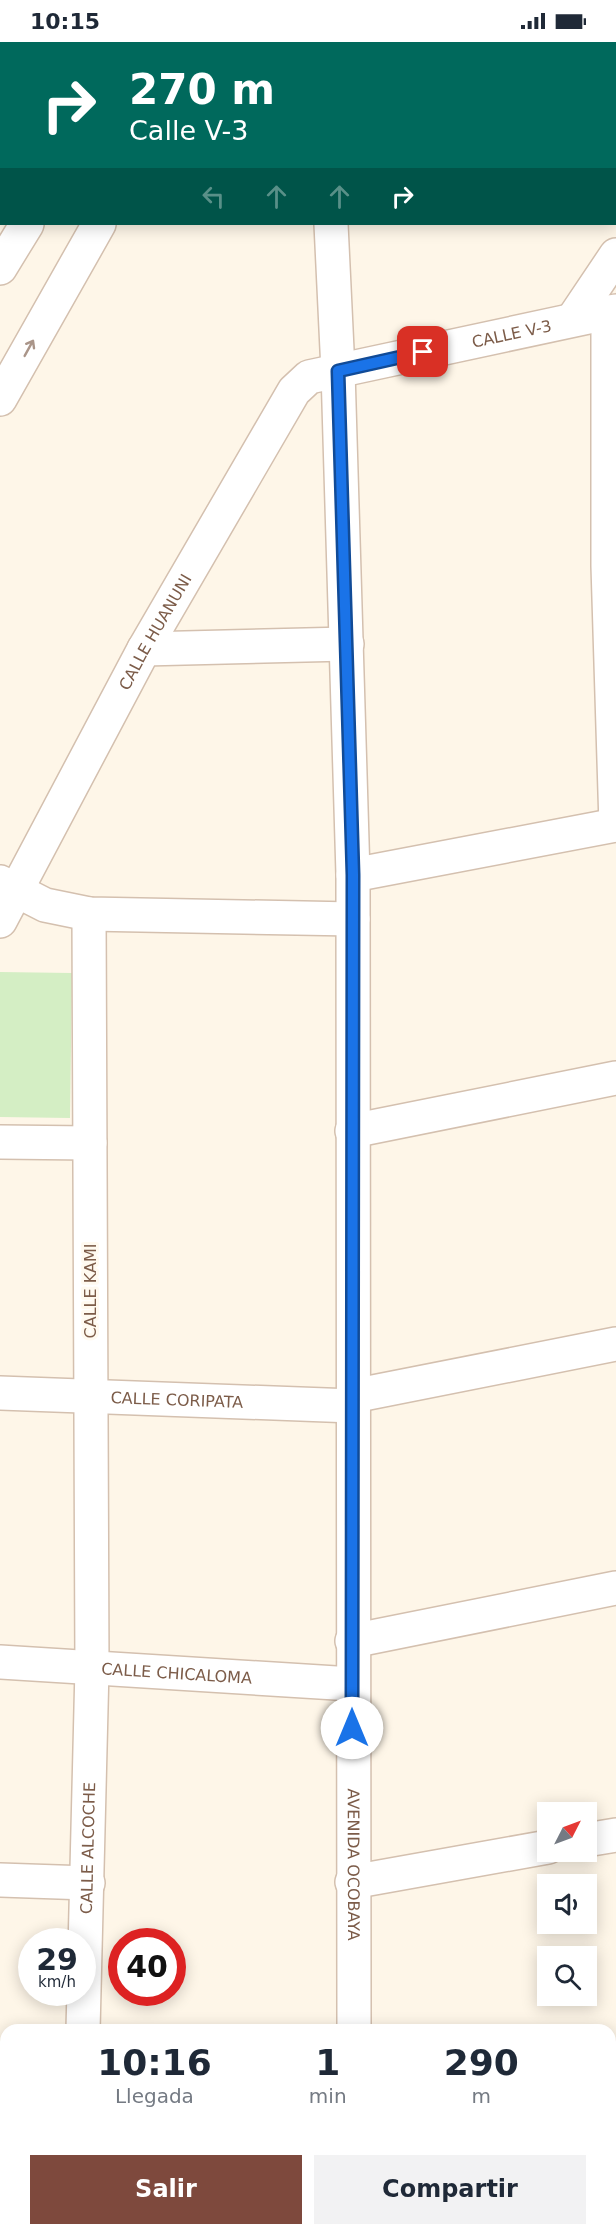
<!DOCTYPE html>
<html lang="es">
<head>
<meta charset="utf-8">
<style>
  :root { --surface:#fff; --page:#f2f2f3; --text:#1f2937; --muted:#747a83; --accent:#7e493d }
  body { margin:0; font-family:"DejaVu Sans",sans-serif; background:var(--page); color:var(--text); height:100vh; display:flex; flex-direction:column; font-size:22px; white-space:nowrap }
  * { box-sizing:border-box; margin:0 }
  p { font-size:20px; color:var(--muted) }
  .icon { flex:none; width:33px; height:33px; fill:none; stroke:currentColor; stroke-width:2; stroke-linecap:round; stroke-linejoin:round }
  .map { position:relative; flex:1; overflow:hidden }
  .details { position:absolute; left:0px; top:1982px; width:616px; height:212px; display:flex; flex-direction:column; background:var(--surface); border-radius:18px 18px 0 0; box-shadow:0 3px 15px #0003 }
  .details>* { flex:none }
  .top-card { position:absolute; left:0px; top:0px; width:616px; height:183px; box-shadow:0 3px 15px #0003; background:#00695c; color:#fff; overflow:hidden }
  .needle { width:39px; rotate:48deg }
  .fabs { position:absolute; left:537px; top:1760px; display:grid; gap:12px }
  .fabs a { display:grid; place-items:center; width:60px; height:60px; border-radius:0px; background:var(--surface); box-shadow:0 3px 15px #0003; font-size:30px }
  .speed { position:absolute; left:18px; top:1886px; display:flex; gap:12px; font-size:30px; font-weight:700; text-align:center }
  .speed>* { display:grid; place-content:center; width:78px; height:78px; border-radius:50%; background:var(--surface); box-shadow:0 3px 15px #0003; line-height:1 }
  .speed small { font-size:15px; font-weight:400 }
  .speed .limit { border:9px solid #d22; background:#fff; color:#111 }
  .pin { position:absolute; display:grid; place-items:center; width:51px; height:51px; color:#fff; margin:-26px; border-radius:12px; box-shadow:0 3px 9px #0006 }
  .me { position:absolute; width:66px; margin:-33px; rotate:0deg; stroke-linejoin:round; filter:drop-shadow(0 0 4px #0008) }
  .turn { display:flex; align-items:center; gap:21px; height:126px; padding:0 30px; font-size:27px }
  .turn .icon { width:78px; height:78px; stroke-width:2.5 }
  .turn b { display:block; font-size:42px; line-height:51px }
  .lanes { display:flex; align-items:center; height:57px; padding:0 30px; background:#0003; justify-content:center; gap:30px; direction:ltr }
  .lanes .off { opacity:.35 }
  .eta { display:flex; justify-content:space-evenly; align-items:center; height:102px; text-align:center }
  .eta b { font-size:36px; font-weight:700; line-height:42px }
  .cta { display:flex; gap:12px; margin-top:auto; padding:12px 30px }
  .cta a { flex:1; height:69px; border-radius:0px; background:var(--accent); color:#fff; font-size:24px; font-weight:700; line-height:69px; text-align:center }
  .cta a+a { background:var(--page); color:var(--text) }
  .status { display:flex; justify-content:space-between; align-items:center; height:42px; padding:0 30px; background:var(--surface); direction:ltr }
  .status svg { height:16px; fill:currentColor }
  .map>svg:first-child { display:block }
  .green { fill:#d4eec4 }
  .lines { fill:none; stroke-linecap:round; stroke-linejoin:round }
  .minor-casing { stroke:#d4c0af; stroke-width:36 }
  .tertiary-casing { stroke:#d4c0af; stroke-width:36 }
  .minor { stroke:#fff; stroke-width:33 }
  .tertiary { stroke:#fff; stroke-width:33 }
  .oneway { stroke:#aa9589 }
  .route-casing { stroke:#114b97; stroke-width:15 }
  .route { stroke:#1a73e8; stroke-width:10 }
  .labels { text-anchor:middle; stroke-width:6; stroke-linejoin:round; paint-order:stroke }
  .street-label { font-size:16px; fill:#7c5c49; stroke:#fffaf0 }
</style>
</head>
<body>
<div class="status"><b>10:15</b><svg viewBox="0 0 49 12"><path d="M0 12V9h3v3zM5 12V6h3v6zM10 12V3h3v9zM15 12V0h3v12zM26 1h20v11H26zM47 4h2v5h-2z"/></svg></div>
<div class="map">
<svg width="616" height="2192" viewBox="0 0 616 2192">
  <rect width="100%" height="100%" fill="#fef6e8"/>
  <polygon class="green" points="0,930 72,931 70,1076 0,1075"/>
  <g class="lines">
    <defs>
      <g id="minor">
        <polyline points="463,0 465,2"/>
        <polyline points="615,118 616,119"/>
        <polyline points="608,270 608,524 616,783"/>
        <polyline points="573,277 616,213"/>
        <polyline points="144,607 347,602"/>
        <polyline points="0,840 45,863 89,872 353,877"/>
        <path id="s1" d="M0 879 144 607 294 349 309 335 616 269"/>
        <polyline points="352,1089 616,1036"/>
        <polyline points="0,1100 90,1101"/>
        <path id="s2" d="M0 1351 353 1364"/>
        <polyline points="353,1354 616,1302"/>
        <polyline points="352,1599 616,1546"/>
        <path id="s3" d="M0 1620 352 1642"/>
        <polyline points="586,1798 616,1793"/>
        <polyline points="0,1838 88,1841"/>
        <polyline points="352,1840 548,1805"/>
        <path id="s4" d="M83 1988 92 1626 89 872"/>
        <polyline points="610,2044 616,2043"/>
        <polyline points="0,2070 6,2070"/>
        <polyline points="81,2187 81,2192"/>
      </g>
      <g id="tertiary">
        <polyline points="329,0 329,2"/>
        <polyline points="134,2 135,0"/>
        <polyline points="199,2 200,0"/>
        <path id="s5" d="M331 182 338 329 353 833 354 1988"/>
        <polyline points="0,226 27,182"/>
        <polyline points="0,357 99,182"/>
        <polyline points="353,833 616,783"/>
        <polyline points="358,2187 358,2192"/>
      </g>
    </defs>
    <use href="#minor" class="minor-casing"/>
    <use href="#tertiary" class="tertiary-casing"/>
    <use href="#minor" class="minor"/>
    <use href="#tertiary" class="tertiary"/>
  </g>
  <defs><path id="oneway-shaft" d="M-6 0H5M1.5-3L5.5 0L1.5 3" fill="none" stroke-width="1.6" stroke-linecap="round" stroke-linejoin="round" transform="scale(1.5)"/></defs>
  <use class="oneway" href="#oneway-shaft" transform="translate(29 306) rotate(-61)"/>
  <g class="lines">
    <defs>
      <polyline id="route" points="352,1686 353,833 338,329 423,310"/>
    </defs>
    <use href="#route" class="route-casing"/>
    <use href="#route" class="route"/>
  </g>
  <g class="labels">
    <g class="street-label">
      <text dy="6" stroke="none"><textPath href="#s1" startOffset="834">CALLE V-3</textPath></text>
      <text dy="6" stroke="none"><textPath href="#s1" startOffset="328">CALLE HUANUNI</textPath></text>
      <text transform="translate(90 1249) rotate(-90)" y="6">CALLE KAMI</text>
      <text dy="6" stroke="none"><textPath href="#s2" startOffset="177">CALLE CORIPATA</textPath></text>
      <text dy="6" stroke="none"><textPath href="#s3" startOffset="177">CALLE CHICALOMA</textPath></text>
      <text dy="6" stroke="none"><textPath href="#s4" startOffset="182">CALLE ALCOCHE</textPath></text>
      <text dy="6" stroke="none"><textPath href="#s5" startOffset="1641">AVENIDA OCOBAYA</textPath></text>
    </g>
  </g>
</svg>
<div class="fabs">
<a><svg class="needle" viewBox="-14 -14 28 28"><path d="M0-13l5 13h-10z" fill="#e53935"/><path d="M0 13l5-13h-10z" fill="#747a83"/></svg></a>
<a><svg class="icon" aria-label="sound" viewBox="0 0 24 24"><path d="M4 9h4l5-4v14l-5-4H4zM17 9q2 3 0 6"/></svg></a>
<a><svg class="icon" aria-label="search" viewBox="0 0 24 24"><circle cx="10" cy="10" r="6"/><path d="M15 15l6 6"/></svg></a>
</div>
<div class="speed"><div>29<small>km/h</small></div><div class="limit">40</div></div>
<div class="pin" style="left:423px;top:310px;background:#d93025"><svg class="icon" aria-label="arrive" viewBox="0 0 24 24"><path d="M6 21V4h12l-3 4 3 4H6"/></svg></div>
<svg class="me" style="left:352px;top:1686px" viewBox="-20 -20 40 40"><circle r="19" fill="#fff"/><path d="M0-13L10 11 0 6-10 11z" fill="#1a73e8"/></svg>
<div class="top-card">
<div class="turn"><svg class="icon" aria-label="right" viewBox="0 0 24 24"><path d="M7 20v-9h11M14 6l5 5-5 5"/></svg><div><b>270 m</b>Calle V-3</div></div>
<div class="lanes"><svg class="icon off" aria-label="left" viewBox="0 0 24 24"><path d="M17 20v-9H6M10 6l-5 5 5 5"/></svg><svg class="icon off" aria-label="ahead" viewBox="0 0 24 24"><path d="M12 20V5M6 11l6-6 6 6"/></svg><svg class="icon off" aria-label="ahead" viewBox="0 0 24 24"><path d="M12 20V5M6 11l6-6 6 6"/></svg><svg class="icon" aria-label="right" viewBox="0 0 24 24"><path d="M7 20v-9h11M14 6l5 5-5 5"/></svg></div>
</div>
<section class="details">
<div class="eta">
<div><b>10:16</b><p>Llegada</p></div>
<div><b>1</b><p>min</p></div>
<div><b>290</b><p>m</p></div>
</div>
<div class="cta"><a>Salir</a><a>Compartir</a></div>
</section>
</div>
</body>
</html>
